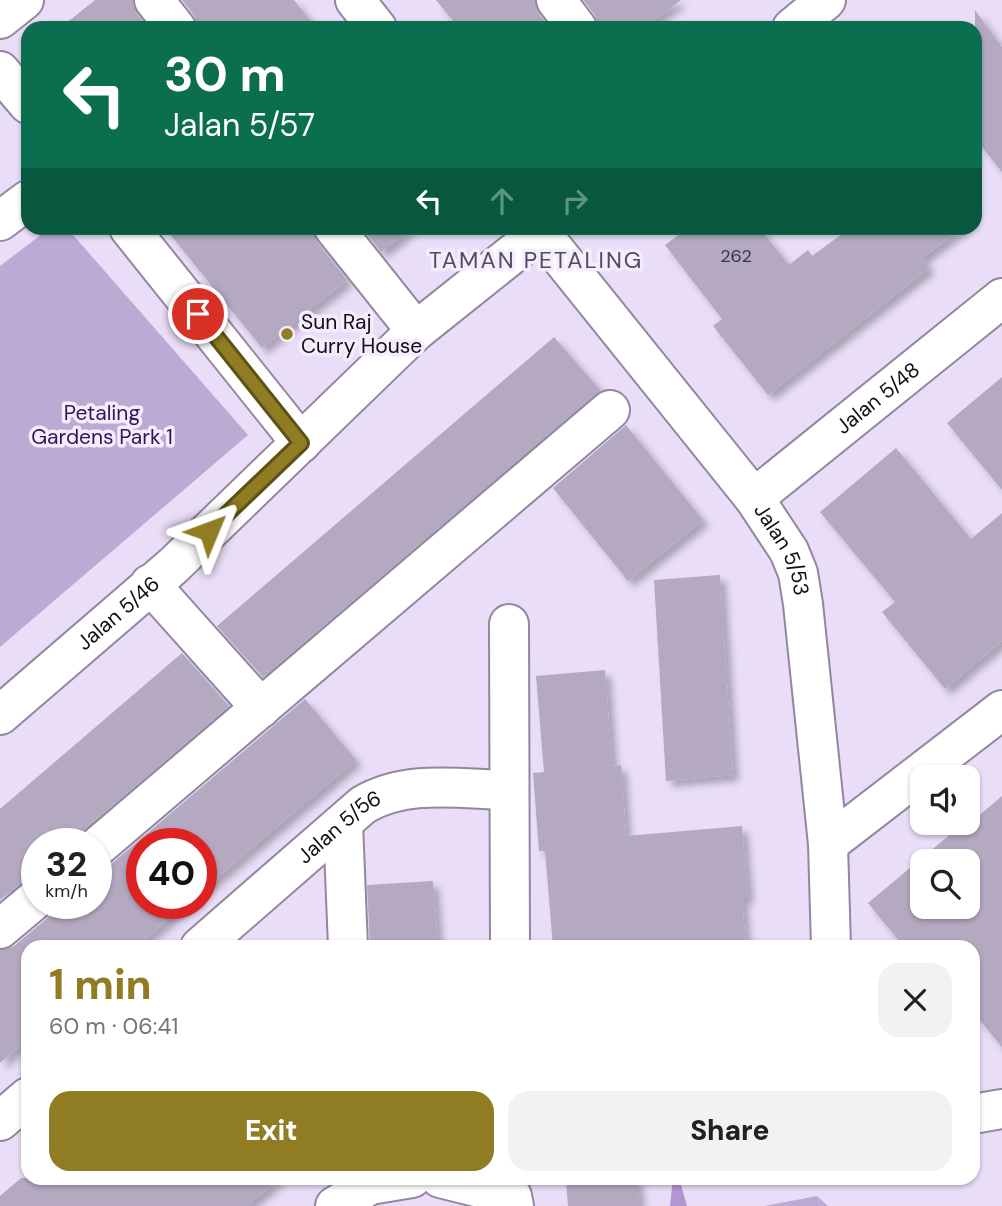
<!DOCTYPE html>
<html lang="en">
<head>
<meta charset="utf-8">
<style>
  :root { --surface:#fff; --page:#f2f2f2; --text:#202124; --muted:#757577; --accent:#907c22 }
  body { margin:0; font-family:"DM Sans",sans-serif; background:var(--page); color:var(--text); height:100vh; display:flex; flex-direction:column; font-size:26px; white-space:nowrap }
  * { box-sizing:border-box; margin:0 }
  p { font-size:23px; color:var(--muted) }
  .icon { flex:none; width:38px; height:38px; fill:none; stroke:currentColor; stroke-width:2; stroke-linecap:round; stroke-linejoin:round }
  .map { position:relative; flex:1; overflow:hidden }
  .panel { position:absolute; left:21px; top:940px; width:959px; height:245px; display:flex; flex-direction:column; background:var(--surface); border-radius:21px; box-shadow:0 2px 5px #0004 }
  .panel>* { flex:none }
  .hud { position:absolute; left:21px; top:21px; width:961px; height:214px; border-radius:21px; box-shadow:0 2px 5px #0004; background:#0b6e4f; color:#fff; overflow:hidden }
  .fabs { position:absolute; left:910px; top:765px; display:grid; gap:14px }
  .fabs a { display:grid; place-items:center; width:70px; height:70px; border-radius:14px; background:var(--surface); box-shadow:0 2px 5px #0004; font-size:35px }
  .speed { position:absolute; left:21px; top:828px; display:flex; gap:14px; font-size:35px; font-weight:700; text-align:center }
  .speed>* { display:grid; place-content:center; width:91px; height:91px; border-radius:50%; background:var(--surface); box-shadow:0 2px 5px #0004; line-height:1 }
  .speed small { font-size:18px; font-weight:400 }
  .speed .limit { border:10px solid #d22; background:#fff; color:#111 }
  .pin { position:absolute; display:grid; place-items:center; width:60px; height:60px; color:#fff; margin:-30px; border:4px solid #fff; border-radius:50%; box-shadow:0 2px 7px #0007 }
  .me { position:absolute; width:77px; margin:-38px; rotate:46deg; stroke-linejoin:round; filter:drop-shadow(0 0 5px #0008) }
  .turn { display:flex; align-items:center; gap:24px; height:147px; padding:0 28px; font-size:32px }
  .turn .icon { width:91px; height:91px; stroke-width:2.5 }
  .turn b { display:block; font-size:49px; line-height:60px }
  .lanes { display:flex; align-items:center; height:66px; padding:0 28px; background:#0003; justify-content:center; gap:35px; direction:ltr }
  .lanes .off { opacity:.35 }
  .round { display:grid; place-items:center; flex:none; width:74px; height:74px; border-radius:21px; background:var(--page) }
  .headline { display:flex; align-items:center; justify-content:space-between; height:119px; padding:0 28px }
  h1 { font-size:42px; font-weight:800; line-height:52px; color:var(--accent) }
  .action { display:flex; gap:14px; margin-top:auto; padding:14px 28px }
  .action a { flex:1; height:80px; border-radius:21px; background:var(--accent); color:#fff; font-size:28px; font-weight:800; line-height:80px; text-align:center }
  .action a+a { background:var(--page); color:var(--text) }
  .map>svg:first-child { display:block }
  .green { fill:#bdaad4 }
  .forest { fill:#b296d2 }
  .building { fill:#b5a9c2; fill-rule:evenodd; filter:url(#shadow) }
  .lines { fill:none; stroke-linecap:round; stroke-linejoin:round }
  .minor-casing { stroke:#92879f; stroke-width:42 }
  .minor { stroke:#fff; stroke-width:38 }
  .route-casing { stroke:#5e5116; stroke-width:18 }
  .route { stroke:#907c22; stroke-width:12 }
  .poi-dot { fill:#907c22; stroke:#f4edfd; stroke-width:2.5 }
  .labels { text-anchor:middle; stroke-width:7; stroke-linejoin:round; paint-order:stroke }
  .number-label { font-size:18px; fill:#3b3541 }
  .poi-label { font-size:21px; fill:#120e16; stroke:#f4edfd; text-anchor:start }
  .street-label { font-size:21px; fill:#120e16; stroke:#f4edfd }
  .park-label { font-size:21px; fill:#391158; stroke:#f4edfd }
  .neighbourhood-label { font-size:23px; letter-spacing:2px; fill:#554b61; stroke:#f4edfd }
</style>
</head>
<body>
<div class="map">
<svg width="1002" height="1206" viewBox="0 0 1002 1206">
  <defs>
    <filter id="shadow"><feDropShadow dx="6" dy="6" stdDeviation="3.5" flood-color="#0004"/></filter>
  </defs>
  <rect width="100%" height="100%" fill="#e9ddf7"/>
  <g class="green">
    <polygon points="50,228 67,228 248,435 0,647 0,266"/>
    <polygon points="817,1196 828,1206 764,1206"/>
  </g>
  <polygon class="forest" points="673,1178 679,1178 687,1206 670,1206"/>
  <g class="building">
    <polygon points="95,0 133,0 136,13 148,28 60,28"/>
    <polygon points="182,0 294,0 316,28 197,28 194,15"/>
    <polygon points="436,0 535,0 538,13 550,28 459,28"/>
    <polygon points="583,0 681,0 644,28 598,28 595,15"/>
    <polygon points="975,10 1002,47 1002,172 975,138"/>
    <polygon points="165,228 313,228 317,242 347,280 262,348"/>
    <polygon points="362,228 412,228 381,252"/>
    <polygon points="688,228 759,228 789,265 808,250 812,256 850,228 962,228 922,258 929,268 768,395 713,326 722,319 665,245"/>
    <polygon points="554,337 601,391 263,677 217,626"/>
    <polygon points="1002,377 1002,490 947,423"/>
    <polygon points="626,425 703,520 628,581 553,488"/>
    <polygon points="896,448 971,539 1002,513 1002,641 945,689 882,612 895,602 820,512"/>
    <polygon points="720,575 733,775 666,781 654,580"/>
    <polygon points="182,653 229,706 82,831 75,844 37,844 37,877 23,881 0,900 0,809"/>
    <polygon points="605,670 612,766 621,765 626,836 742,826 748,898 742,898 746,947 680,947 679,943 631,947 553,947 545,851 539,851 533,773 544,772 536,676"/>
    <polygon points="305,699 356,760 201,891 201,844 142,844 142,903 188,903 136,947 28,947 28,1039 0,1063 0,950 14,946 51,915 58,903 96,903 96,869 110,865"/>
    <path d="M1002 796V1047L973 1012V947H904L868 903 953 832 956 835ZM922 861H968V906H922Z"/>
    <polygon points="433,881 438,947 370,947 367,885"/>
    <polygon points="21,1178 280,1178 247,1206 0,1206 0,1196"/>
    <polygon points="592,1178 637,1178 639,1206 568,1206 566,1180"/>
  </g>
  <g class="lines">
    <defs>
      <g id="minor">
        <polyline points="154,0 176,28"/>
        <polyline points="355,0 377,28"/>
        <polyline points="556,0 577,28"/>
        <polyline points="0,19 24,0"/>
        <polyline points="792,28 826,0"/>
        <polyline points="0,71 28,104"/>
        <polyline points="0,221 28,200"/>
        <polyline points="129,228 301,443"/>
        <polyline points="334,228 416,331"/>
        <path id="s1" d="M537 228 754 498 789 551 798 573 803 604 828 844 831 947"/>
        <path id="s2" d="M754 498 1002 298"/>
        <polyline points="150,584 261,708"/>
        <polyline points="509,624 510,947"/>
        <path id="s3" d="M0 715 173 566 416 331 545 228"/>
        <polyline points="343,823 348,947"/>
        <polyline points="828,844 1002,710"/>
        <polyline points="96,848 610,410"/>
        <polyline points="0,929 37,898"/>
        <path id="s4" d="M200 947 363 805C407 779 460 789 508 790"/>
        <polyline points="973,1114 1002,1109"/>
        <polyline points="0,1121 28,1097"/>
        <polyline points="440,1178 512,1196 514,1206"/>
        <polyline points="335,1206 370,1185 412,1178"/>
      </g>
    </defs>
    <use href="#minor" class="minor-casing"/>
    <use href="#minor" class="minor"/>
  </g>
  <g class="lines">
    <defs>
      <polyline id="route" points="198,314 301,443 209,531"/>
    </defs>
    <use href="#route" class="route-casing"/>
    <use href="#route" class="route"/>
  </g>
  <circle class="poi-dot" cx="287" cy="334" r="7"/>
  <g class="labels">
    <g class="number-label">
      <text x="736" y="262">262</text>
    </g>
    <g class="poi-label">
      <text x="301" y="329">Sun Raj<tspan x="301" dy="24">Curry House</tspan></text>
    </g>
    <g class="street-label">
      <text dy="7" stroke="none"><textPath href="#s2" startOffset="159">Jalan 5/48</textPath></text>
      <text dy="7" stroke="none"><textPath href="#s1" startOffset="406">Jalan 5/53</textPath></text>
      <text dy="7" stroke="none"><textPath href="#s3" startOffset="156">Jalan 5/46</textPath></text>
      <text dy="7" stroke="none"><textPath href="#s4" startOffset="184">Jalan 5/56</textPath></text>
    </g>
    <g class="park-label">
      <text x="102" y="420">Petaling<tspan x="102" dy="24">Gardens Park 1</tspan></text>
    </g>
    <g class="neighbourhood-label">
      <text x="536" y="268">TAMAN PETALING</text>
    </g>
  </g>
</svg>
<div class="fabs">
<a><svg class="icon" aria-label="sound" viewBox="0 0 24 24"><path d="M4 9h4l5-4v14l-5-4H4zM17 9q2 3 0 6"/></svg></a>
<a><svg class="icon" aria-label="search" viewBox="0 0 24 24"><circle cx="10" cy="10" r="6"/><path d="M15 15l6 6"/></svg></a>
</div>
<div class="speed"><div>32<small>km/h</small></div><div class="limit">40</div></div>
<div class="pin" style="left:198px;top:314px;background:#d93025"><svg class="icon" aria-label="arrive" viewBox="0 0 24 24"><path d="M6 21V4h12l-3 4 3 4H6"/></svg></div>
<svg class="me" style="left:209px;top:531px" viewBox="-20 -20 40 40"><path d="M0-17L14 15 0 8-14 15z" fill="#907c22" stroke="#fff" stroke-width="4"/></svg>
<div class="hud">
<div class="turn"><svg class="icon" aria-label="left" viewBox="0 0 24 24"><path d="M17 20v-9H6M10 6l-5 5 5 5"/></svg><div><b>30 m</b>Jalan 5/57</div></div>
<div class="lanes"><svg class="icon" aria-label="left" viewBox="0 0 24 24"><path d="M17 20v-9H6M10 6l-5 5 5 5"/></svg><svg class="icon off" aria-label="ahead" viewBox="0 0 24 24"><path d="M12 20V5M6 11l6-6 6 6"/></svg><svg class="icon off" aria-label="right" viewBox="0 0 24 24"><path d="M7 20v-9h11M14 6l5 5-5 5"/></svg></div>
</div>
<section class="panel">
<div class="headline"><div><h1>1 min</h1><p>60 m · 06:41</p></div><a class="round"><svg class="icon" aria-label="close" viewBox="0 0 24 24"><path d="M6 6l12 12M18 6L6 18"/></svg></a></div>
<div class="action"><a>Exit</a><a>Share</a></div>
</section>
</div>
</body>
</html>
